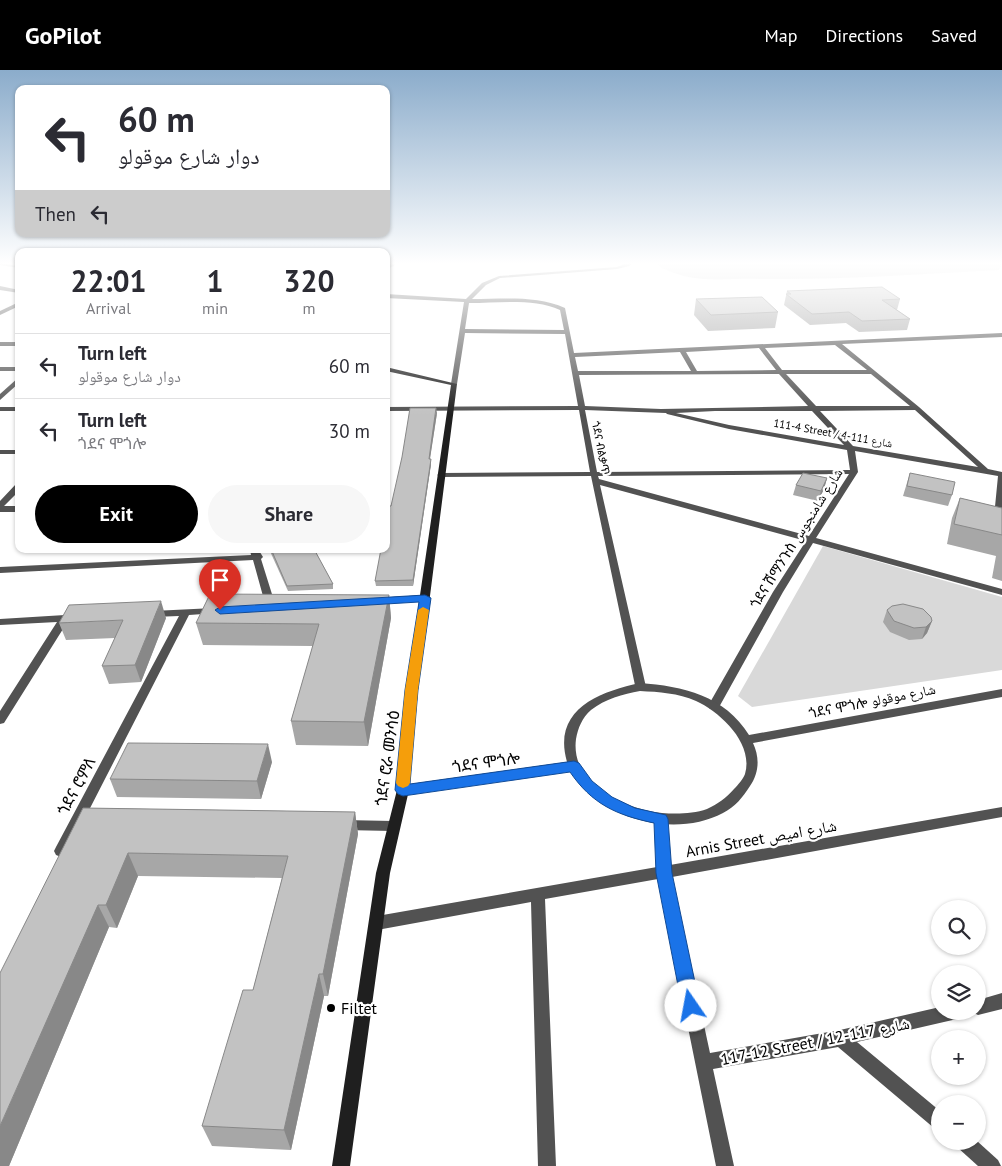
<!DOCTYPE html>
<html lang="en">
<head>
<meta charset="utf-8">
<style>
  :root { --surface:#fff; --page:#f7f7f7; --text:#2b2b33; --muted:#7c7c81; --line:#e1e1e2; --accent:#000 }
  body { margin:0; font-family:"PT Sans","Noto Naskh Arabic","Noto Sans Ethiopic",sans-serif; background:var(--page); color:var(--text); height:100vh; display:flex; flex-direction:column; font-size:19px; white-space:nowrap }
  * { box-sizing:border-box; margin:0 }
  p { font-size:16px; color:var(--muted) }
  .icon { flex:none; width:28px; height:28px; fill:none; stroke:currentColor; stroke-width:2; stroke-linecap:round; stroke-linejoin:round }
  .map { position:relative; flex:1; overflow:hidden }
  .panel { position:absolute; left:15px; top:178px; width:375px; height:305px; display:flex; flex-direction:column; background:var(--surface); border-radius:10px; box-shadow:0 1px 4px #0004 }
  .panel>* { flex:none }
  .top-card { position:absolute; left:15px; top:15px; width:375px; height:152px; border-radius:10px; box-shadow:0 1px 4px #0004; background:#fff; color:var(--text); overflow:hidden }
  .fabs { position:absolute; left:931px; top:830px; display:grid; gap:10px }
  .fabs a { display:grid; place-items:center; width:55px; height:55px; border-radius:50%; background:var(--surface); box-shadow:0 1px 4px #0004; font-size:25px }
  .pin { position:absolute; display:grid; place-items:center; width:42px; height:42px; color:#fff; margin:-51px -21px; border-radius:50% 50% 50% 0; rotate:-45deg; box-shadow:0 0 5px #0007 }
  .pin .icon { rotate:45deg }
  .me { position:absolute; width:55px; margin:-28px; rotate:348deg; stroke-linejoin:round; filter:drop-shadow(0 0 4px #0008) }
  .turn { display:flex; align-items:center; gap:18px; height:105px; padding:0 20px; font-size:22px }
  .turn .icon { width:65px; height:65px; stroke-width:2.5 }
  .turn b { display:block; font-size:35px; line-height:42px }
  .then { display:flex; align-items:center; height:48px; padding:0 20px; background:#0003; gap:10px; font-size:19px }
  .eta { display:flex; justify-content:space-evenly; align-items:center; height:85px; text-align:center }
  .eta b { font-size:30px; font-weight:600; line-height:35px }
  .primary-button { display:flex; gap:10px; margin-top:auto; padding:10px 20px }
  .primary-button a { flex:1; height:58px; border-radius:30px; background:var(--accent); color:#fff; font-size:20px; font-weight:600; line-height:58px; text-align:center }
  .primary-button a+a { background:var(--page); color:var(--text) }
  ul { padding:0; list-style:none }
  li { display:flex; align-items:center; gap:15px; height:65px; padding:0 20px; border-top:1px solid var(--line) }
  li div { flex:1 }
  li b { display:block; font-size:19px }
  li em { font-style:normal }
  header { display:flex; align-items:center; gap:30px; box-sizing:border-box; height:70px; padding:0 25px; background:var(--accent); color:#fff }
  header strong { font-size:24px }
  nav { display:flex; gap:28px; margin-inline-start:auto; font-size:18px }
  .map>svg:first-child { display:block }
  .green { fill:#d9d9d9 }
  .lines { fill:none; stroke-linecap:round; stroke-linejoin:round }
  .minor { fill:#525252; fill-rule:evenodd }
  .tertiary { fill:#525252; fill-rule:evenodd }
  .secondary { fill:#1f1f1f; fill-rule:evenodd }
  .wall { fill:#a7a7a7 }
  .shaded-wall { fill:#888 }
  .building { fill:#c2c2c2; stroke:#888 }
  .route { fill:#1a73e8; stroke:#114b97 }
  .slow { fill:#f59e0b }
  .poi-dot { fill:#000; stroke:#fff; stroke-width:2 }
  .labels { text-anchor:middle; stroke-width:4.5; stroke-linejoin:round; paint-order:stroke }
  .far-street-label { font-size:11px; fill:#000; stroke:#fff }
  .street-label { font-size:14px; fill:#000; stroke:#fff }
  .near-street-label { font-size:16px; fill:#000; stroke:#fff }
  .near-poi-label { font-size:16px; fill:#000; stroke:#fff; text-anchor:start }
</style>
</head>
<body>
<header>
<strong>GoPilot</strong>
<nav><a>Map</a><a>Directions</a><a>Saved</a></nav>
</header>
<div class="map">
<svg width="1002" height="1096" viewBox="0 0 1002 1096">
  <rect width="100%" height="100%" fill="#fff"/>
  <g class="green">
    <path d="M653 192H1002L999 200C920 204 840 210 760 209 736 208 708 212 684 206 673 203 662 199 653 192Z"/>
    <polygon points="823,476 1002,527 1002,600 752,637 738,626"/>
  </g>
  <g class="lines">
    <g class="minor">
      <polygon points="391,192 395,192 394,196 386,199 386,196 390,195"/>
      <path d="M629 192H634L629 196 617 199 500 208 486 215 472 229C502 229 537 225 565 238L574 283 1002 263V267L842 274 919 337 988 399 1002 402V455L999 454 994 447 998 406 855 381 858 402 816 468 1002 519V525L813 473 783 522 718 639H710L708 636 773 522 806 471 600 415 646 617 644 620H636L591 406 441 407 437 405 441 403 590 402 579 340 386 341V337L578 336 565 264 465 263 457 314 454 316 451 314 464 232 386 228V224L466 229 482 213 499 206 617 197ZM469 233C498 233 534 228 560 240L564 260 465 259ZM835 275 867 300H782L765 278ZM759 278 776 300 697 301 686 282ZM680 282 691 301H578L575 287ZM779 304 808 336 661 339 585 336 579 305ZM786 304H871L910 336H816ZM585 340 666 343 667 344 729 359 847 380 850 400 597 402ZM915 340 978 397 853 376 820 341ZM715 341H812L844 375 729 355 676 343ZM849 404 809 466 599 409 598 406Z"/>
      <polygon points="0,193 19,196 19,198 0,195"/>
      <polygon points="0,216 19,220 19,223 0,220"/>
      <polygon points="19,232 19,236 0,245 0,241"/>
      <rect x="0" y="272" width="19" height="4"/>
      <rect x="0" y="297" width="19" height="4"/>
      <polygon points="19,307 19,313 0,330 0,324"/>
      <rect x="0" y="337" width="19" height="4"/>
      <rect x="0" y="380" width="19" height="4"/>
      <polygon points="16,414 19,414 19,421 4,436 19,436 19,442 0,442 0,431"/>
      <polygon points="250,479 258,479 263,487 261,489 276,537 274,539 268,539 266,537 253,490 0,503 0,497 251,485"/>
      <polygon points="425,525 428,526 430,528 428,530 375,534 370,531 375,528"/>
      <polygon points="214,538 219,541 217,543 189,545 66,785 61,787 56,785 54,781 56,777 179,546 153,547 148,544 153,541"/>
      <polygon points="65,545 74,545 79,548 78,550 68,551 4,653 0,654 0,641 57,552 0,555 0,549"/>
      <polygon points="1002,737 1002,747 672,807 710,983 840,960 940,937 940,941 965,941 963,946 957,949 857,972 940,1041 940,1061 934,1058 838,977 713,999 734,1096 716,1096 658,809 545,829 556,1096 538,1096 531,832 377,860 372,858 370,853 372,848 377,846 657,797 655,749 656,745 661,744 666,745 667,749 670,795"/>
      <polygon points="343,750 393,751 398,752 400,756 398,760 393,761 343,760 338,759 336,755 338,751"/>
      <polygon points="1002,923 1002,939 978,945 972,942 972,941 978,941 978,930"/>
      <polygon points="954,1071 977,1071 998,1090 1001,1096 978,1096 957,1077"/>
    </g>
    <path class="tertiary" d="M640 613C683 616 725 626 749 665L1002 619V627L753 673C760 688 759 703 750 716 743 727 735 737 723 743 674 769 598 749 571 701L403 725 399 723 397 720 399 717 403 715 567 692C552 640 598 622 640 613ZM640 621C659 622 678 623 696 631 720 642 754 673 745 704 743 709 738 715 734 719 726 728 718 734 707 739 693 744 676 744 662 743 625 739 570 715 576 669 578 658 582 648 591 640 605 629 623 624 640 621Z"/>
    <polygon class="secondary" points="386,297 457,314 418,620 409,720 390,803 350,1096 332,1096 376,803 397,720 406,620 451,315 386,301"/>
  </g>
  <g class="wall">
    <polygon points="787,221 900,229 897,240 910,249 907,260 859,262 846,253 810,255 784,235"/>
    <polygon points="696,229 778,242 775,258 708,261 694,245"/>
    <polygon points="437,343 430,389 431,394 413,516 376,516 375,511 391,436"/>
    <polygon points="910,403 952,425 948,436 903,426"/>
    <polygon points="827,408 824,419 818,431 793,425 796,415"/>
    <polygon points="960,428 1002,438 1002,511 992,508 996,486 947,474 952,448"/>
    <polygon points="269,479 314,479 333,514 333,519 288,521"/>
    <polygon points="389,525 391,548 368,676 296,675 291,651 313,576 203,575 196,553"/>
    <polygon points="887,540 932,551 927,563 922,569 909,570 890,562 883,552"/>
    <polygon points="166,548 141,612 109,614 102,596 115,568 66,570 59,553"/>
    <polygon points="272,692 261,729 117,727 110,709"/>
    <polygon points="83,738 355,742 358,764 328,926 324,926 291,1080 212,1076 202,1056 253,920 282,808 138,806 117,858 109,857 9,1096 0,1096"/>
  </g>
  <g class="shaded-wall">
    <polygon points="436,338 437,343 429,394 429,389"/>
    <polygon points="431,389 431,394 413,516 413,510"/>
    <polygon points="827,408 824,419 818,431 821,421"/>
    <polygon points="389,525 391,548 368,676 364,652"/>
    <polygon points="161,531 166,548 141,612 135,595"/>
    <polygon points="932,551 927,563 922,569 926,557"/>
    <polygon points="268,674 272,692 261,729 257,711"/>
    <polygon points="355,742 358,764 328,926 323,904"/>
    <polygon points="128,783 138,806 117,858 106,835"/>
    <polygon points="98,835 109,857 9,1096 0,1096 0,1056"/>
    <polygon points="319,904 324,926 291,1080 284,1060"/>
  </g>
  <g class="building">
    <polygon points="882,217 900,229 882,230 910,249 862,251 849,242 812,244 786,224 791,224 787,221"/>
    <polygon points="762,227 778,242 711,245 696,229"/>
    <polygon points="410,338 436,338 429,389 431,389 413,510 375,511 381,479 386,479 386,449 389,436 391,436 402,387"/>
    <polygon points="803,403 827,408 821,421 796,415"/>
    <polygon points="910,403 955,412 952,425 907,416"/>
    <polygon points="960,428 1002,438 1002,465 954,454"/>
    <polygon points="271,479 314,479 333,514 287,516"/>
    <polygon points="210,524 389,525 364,652 291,651 319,554 196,553"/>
    <polygon points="161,531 135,595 102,596 123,550 59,553 69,535"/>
    <polygon points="903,534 923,539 931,547 932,551 926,557 914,558 894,551 887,540 892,536"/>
    <polygon points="128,673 268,674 257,711 110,709"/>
    <polygon points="83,738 355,742 323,904 319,904 284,1060 202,1056 243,920 253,920 288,786 128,783 106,835 98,835 0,1056 0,903"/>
  </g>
  <linearGradient id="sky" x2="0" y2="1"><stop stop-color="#8baccb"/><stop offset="0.56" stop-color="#fff"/><stop offset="1" stop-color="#fff" stop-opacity="0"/></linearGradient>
  <rect width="1002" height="345" fill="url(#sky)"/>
  <path class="route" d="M425 525 431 528 418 620 410 714 574 691 579 693 592 711 612 727 635 738 666 745 668 749 672 803 700 936 697 942 691 945 685 942 682 936 656 803 654 753C616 745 592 734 570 702L403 726 398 724 395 720 405 620 419 532 220 544 215 540 220 537Z"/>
  <polygon class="slow" points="423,537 429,540 418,620 410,713 408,716 403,718 398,716 396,713 405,620 418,540"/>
  <circle class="poi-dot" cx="331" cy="938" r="5"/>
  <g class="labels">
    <g class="far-street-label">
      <text transform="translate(833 363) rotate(10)" y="4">111-4 Street / شارع 111-4</text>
      <text transform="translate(601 378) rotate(79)" y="4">ጎደና ብልቃጥ</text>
    </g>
    <g class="street-label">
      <text transform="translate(796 468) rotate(-58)" y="5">ጎደና ሽማንጉስ شارع شامنجوس</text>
      <text transform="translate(872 631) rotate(-11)" y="5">ጎደና ሞጎሎ شارع موقولو</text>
    </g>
    <g class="near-street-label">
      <text transform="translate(387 688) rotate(-82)" y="6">ጎደና ሮራ መንሳዕ</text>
      <text transform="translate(486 692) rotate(-8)" y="6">ጎደና ሞጎሎ</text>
      <text transform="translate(76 716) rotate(-62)" y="6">ጎደና ሮምለ</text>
      <text transform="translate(761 768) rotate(-10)" y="6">Arnis Street شارع اميص</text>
      <text transform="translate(815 971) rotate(-11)" y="6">117-12 Street / شارع 117-12</text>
    </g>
    <g class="near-poi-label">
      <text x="341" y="944">Filtet</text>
    </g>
  </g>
</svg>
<div class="fabs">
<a><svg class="icon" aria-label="search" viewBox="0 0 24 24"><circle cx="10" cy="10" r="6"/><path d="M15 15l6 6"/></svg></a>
<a><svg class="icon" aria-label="layers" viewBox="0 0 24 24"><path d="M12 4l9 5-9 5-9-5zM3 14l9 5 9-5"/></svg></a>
<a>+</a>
<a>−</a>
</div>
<div class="pin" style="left:220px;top:540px;background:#d93025"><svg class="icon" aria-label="arrive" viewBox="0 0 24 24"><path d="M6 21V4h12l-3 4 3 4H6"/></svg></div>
<svg class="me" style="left:691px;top:936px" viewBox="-20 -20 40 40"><circle r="19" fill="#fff"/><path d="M0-13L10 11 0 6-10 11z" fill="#1a73e8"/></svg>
<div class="top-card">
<div class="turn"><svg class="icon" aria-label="left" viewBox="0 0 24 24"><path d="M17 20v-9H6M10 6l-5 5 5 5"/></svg><div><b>60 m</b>دوار شارع موقولو</div></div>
<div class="then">Then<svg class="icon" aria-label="left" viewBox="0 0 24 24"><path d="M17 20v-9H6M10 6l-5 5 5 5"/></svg></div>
</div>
<section class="panel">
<div class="eta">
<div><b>22:01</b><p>Arrival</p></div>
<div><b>1</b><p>min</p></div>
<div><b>320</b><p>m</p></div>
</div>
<ul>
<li><svg class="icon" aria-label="left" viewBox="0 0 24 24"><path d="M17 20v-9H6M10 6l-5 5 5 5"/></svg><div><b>Turn left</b><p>دوار شارع موقولو</p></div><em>60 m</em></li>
<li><svg class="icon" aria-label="left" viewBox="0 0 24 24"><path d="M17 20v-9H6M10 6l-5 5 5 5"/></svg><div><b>Turn left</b><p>ጎደና ሞጎሎ</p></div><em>30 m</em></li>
</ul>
<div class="primary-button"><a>Exit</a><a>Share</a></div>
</section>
</div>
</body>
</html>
